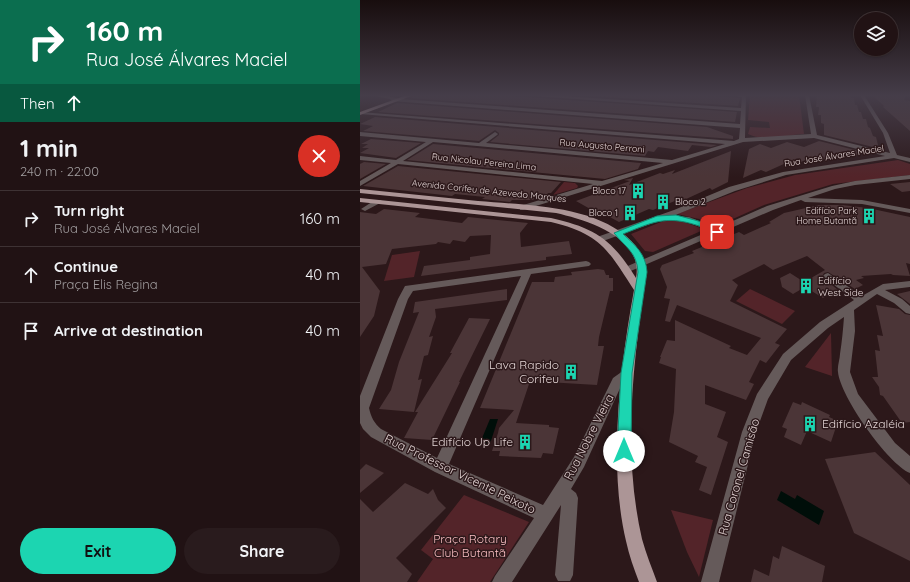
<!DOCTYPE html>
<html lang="en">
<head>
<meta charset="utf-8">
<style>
  :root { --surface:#211214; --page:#291b1d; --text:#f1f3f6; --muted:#a29ea0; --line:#3e3234; --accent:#1cd5b1 }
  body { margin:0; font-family:Quicksand,sans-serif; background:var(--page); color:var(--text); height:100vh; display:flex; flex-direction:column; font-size:15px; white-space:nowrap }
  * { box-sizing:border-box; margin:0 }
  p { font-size:13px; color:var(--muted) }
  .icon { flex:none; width:22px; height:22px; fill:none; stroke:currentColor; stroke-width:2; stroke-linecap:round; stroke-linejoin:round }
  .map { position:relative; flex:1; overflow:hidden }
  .panel { display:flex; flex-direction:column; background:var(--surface); width:360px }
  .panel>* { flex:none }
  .top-card { background:#0b6e4f; color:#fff; overflow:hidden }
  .fabs { position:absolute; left:494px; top:12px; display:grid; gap:8px }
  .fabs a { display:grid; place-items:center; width:44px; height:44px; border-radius:50%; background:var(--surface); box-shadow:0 1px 3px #0004,0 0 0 1px var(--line); font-size:20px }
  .pin { position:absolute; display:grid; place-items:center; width:34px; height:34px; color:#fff; margin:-17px; border-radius:8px; box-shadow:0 2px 6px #0006 }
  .me { position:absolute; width:44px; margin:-22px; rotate:0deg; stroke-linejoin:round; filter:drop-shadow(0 0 3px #0008) }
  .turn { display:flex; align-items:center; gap:14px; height:84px; padding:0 20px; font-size:18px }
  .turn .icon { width:52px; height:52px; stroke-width:2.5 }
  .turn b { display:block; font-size:28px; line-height:34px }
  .then { display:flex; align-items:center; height:38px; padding:0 20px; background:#0003; gap:8px; font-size:15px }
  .round { display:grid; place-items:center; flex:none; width:42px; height:42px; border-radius:21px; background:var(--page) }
  .head { display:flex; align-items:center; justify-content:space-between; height:68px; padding:0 20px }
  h1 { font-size:24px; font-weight:700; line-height:30px }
  .cta { display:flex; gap:8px; margin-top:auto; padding:8px 20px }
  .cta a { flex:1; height:46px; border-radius:24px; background:var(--accent); color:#111; font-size:16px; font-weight:700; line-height:46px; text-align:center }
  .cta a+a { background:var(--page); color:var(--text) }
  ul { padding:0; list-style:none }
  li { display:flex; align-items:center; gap:12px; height:56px; padding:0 20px; border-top:1px solid var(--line) }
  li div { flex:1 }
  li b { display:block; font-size:15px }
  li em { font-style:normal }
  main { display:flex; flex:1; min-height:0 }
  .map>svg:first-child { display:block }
  .green { fill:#532429 }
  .water { fill:#000e09 }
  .building { fill:#4b3537 }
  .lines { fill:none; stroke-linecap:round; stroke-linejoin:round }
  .minor { fill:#655a5a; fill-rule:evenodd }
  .major { fill:#ac9596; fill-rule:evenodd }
  .route { fill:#1cd5b1; stroke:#128a73 }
  .labels { text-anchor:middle; stroke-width:3; stroke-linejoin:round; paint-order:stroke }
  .far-street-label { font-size:9px; fill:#e1d3d3; stroke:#2c181a }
  .far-poi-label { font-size:9px; fill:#e1d3d3; stroke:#2c181a; text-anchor:end }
  .poi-label { font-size:10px; fill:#e1d3d3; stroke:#2c181a; text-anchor:start }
  .near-poi-label { font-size:12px; fill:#e1d3d3; stroke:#2c181a; text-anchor:end }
  .near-street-label { font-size:12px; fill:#e1d3d3; stroke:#2c181a }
  .near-park-label { font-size:12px; fill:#fbbfc3; stroke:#2c181a }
</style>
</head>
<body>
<main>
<section class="panel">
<div class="top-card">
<div class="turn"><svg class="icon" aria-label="right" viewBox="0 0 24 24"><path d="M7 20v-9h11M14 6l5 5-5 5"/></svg><div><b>160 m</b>Rua José Álvares Maciel</div></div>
<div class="then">Then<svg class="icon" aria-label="ahead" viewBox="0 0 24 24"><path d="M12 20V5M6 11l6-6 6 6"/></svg></div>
</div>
<div class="head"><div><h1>1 min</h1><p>240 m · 22:00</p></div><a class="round" style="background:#d93025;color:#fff"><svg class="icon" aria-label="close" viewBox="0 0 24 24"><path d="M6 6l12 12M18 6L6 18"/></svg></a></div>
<ul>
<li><svg class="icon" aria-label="right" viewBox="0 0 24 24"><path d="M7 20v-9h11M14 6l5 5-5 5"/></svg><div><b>Turn right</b><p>Rua José Álvares Maciel</p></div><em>160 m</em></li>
<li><svg class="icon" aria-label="ahead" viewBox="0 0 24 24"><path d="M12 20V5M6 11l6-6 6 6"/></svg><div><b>Continue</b><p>Praça Elis Regina</p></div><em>40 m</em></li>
<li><svg class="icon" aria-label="arrive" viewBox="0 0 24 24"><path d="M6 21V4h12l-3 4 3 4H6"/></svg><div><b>Arrive at destination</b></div><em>40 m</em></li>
</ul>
<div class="cta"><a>Exit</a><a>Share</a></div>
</section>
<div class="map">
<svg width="550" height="582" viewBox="0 0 550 582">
  <rect width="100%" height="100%" fill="#2c181a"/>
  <g class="green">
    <path d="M390 95H439L444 134C427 135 404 142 388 134L390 127 410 128 409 122 388 120Z"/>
    <polygon points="538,160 550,164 550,175 473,184 404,205 355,227 339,219 317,214 387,188 435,175"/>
    <polygon points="204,182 215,183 218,186 217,188 193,195"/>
    <polygon points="306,220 321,221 341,228 341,231 293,252 285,251 271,234"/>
    <polygon points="60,251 54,277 24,281 32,255"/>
    <polygon points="390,289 435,311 422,324 376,301"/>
    <polygon points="471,333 472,376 445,367"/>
    <polygon points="104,495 169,522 130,582 57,582 73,559 61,550"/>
    <polygon points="311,510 353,520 339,577 327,552"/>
  </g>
  <g class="water">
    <polygon points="130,419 138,419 130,444 120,443"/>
    <polygon points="421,491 435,499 437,495 464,511 459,525 417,500"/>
  </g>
  <g class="building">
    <polygon points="55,95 139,95 377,112 375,122 50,98"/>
    <polygon points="218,95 342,95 380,98 378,106"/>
    <polygon points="457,95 491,95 491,98 494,98 495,105 497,105 499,112 501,112 503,119 506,119 508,127 510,128 513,136 516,137 518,145 513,147 464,135 464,124 461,123 461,115 458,115 459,107 456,107"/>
    <polygon points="512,95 546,95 544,100 550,101 550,131 523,107 524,106"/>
    <polygon points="37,103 347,127 373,136 373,139 18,112"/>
    <polygon points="15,117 357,145 351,147 332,145 328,151 298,147 294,152 288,151 285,156 130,142 139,135 139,133 135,130 119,141 3,131 13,126 0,124"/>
    <polygon points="11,139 61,143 36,158 0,153 9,148 2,148 8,144 1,144"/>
    <polygon points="459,141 503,152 493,157 478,153 461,161 451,157 433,166 426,163 406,172 401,170 383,178 389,149 400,144 411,148 427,142 444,147"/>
    <polygon points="73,144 281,163 278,169 245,179 47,160"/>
    <polygon points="371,151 368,182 352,190 350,188 324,200 322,198 293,210 289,209 259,222 235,209 232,210 216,201 270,181 264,180 273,178 269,185 300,173 303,174 315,170 312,174"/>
    <polygon points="4,162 26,164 0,179 0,164"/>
    <polygon points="38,166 201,182 191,193 188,193 186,196 177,195 173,200 152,200 150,202 122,199 125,197 95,194 92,196 3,186"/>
    <polygon points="550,182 550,191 542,192 530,184"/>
    <polygon points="459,205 482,205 508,208 550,217 550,264 546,263 550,276 533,275 531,274 501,276 504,278 496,280 503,285 495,289 468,272 464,273 462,277 478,290 463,298 445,287 433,294 422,287 420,278 430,273 444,282 465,270 447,256 413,270 404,264 372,280 378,285 370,301 427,329 415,343 420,345 406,363 400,360 389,382 394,384 386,400 345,385 345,404 366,412 357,437 368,442 351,495 339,490 347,467 335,462 338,456 309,442 314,412 316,369 299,363 301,357 300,357 307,340 315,341 315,320 371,346 369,348 387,355 401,338 317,305 310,322 305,321 310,299 304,298 307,287 300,269 302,265 334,253 332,251 379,232 384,235 411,223 409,222 424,213"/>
    <polygon points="24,209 60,213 55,217 102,223 108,217 168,223 160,233 161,247 209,241 212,254 186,257 186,260 61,276 64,266 110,260 110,257 130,254 131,235 110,236 105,242 93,240 90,244 78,242 76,244 32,249 26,264 2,267 20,291 14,316 0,337 0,212 16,214"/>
    <polygon points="238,269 244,270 246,275 249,275 249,278 253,278 253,291 250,291 239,337 238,346 244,346 237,385 170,381 156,423 189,425 189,427 199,428 193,454 183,453 181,458 139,456 140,451 132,451 138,433 139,428 154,410 120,408 172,282 194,282 195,277 212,275 211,272"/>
    <polygon points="147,289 147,300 75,309 76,317 69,337 73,336 68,355 64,356 58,380 62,379 54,412 19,409 31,390 39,362 59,312 53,313 55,302"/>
    <polygon points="550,291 550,304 537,294"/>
    <polygon points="516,305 539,309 545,314 550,315 550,422 542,423 523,396 520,395 519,387 512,377 518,377 515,350 520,351 517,335 523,336"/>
    <polygon points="109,318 130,319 99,382 100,382 72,440 44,438 58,412 55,412 92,353 90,353"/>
    <polygon points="433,402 441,405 442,402 470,415 469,417 478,421 471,442 447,431 441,445 424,437 427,429 422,427"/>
    <polygon points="515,452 550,485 550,561 494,533 465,459"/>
    <polygon points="6,464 24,473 0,493 0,470"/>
    <polygon points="45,483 68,494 73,489 78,500 86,508 36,558 52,574 47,582 0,582 0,499 13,512"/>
    <polygon points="422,546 465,566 462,582 391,582 394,569 409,576 413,556 419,559"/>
  </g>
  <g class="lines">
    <g class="minor">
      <path d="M10 95H24L40 99 380 124 381 111 161 95H189L381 108 382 97 368 95H386L385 138 451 134 445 95H449L457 135 530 153 523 133 500 95H504L528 133 537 155 550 158V162L534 158 426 175 375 191 313 216 329 217 357 228 407 206 472 186 495 181 550 175V179L495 185 475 189 448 198 502 200 550 209V213L502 204 445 202 441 200 413 210 266 273 263 272 261 270 263 268 350 231 325 221 304 219 243 241H237L236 239 237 237 314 210 369 187 423 172 525 156 454 138 383 142 163 210H160V206L233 184 38 164 0 186V181L31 163 0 160V156L36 160 66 142 0 136V132L119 143 135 132 138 134 137 135 126 143 312 160 365 144 0 114V112L374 141 379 139 380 128 32 101 30 99ZM73 142 303 163 242 181 43 161Z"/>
      <polygon points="15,200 21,200 22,202 5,211 1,209"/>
      <path d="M226 261 229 262 231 264 229 266 171 274 89 464 183 505 214 457 253 378 267 368 271 370 273 373 262 384 224 467 211 489 216 493 218 498 213 575 210 581H198L195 575 201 505 152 582H132L135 576 174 518 75 472 11 437 3 429 0 423V396L38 299 45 286ZM161 276 77 458 21 429C14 423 11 417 9 408L48 299 53 291Z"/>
      <path d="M468 273 502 296 523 284 550 281V287L525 290 542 299 550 306V314L546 313 534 303 517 294 494 310 495 331 490 372 498 394 535 443 550 456V473C528 464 480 396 478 372 477 367 480 359 480 354 482 341 483 330 484 317L468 328 431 360 408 399 396 432 359 582H341L382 432 397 394 423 354 460 322 494 300 465 278 463 276 465 274Z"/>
    </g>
    <g class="major">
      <polygon points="47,95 54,95 0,115 0,112"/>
      <path d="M0 189C39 193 79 197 118 201 164 205 229 205 266 236 278 246 284 257 287 272 273 359 262 452 282 539 286 554 292 568 297 582H279C274 569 269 555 266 541 248 465 260 367 274 290 248 250 241 234 191 222L0 202V198L191 218C235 228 252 239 276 278 284 237 226 220 196 213L0 193Z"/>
    </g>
  </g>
  <linearGradient id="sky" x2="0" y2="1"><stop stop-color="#180d0e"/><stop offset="0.54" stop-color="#453d49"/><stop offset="1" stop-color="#453d49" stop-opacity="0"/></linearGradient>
  <rect width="550" height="177" fill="url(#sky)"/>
  <path class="route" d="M316 215 342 222 360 232 359 233C351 235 344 227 336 225 305 215 291 223 263 234 275 245 286 254 287 272L272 373 271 451 269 455 264 457 259 455 257 451 261 373 278 272C277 252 265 247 254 233L297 216Z"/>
  <defs>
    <symbol id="building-bare" viewBox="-9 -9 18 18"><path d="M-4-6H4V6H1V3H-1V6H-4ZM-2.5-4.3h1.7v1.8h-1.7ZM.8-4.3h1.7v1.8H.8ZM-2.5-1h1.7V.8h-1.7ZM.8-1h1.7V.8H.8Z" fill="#1cd5b1" stroke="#2c181a" stroke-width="2.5" paint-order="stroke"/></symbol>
  </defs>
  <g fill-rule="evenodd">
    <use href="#building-bare" x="267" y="180" width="22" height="22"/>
    <use href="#building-bare" x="292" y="191" width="22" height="22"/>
    <use href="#building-bare" x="259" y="202" width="22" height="22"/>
    <use href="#building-bare" x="498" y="205" width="22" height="22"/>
    <use href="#building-bare" x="435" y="275" width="22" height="22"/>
    <use href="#building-bare" x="200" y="361" width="22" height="22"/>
    <use href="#building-bare" x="439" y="413" width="22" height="22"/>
    <use href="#building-bare" x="154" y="431" width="22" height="22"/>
  </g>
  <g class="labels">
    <g class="far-street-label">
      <text transform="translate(242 146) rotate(5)" y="3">Rua Augusto Perroni</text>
      <text transform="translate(474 156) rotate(-9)" y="3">Rua José Álvares Maciel</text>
      <text transform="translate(124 162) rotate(6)" y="3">Rua Nicolau Pereira Lima</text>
      <text transform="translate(129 191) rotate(6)" y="3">Avenida Corifeu de Azevedo Marques</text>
    </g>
    <g class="far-poi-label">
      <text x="266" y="194">Bloco 17</text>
      <text x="315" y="205" text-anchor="start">Bloco 2</text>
      <text x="497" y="214">Edifício Park<tspan x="497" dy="10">Home Butantã</tspan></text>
      <text x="258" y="216">Bloco 1</text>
    </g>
    <g class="poi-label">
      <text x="458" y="284">Edifício<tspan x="458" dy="12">West Side</tspan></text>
    </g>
    <g class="near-poi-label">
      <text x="199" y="369">Lava Rapido<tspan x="199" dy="14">Corifeu</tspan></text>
      <text x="462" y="428" text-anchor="start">Edifício Azaléia</text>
      <text x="153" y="446">Edifício Up Life</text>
    </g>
    <g class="near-street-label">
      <text transform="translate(229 437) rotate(-63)" y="4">Rua Nobre Vieira</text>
      <text transform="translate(100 474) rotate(26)" y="4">Rua Professor Vicente Peixoto</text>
      <text transform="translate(379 477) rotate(-74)" y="4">Rua Coronel Camisão</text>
    </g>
    <g class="near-park-label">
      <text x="110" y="543">Praça Rotary<tspan x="110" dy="14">Club Butantã</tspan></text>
    </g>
  </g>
</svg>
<div class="fabs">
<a><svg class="icon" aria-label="layers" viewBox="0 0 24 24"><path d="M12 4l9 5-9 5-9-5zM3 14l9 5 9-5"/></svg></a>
</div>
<div class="pin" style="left:357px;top:232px;background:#d93025"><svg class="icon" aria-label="arrive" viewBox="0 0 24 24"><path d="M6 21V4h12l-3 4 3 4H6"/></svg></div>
<svg class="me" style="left:264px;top:451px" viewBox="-20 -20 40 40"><circle r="19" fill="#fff"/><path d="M0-13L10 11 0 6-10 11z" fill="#1cd5b1"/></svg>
</div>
</main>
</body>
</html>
